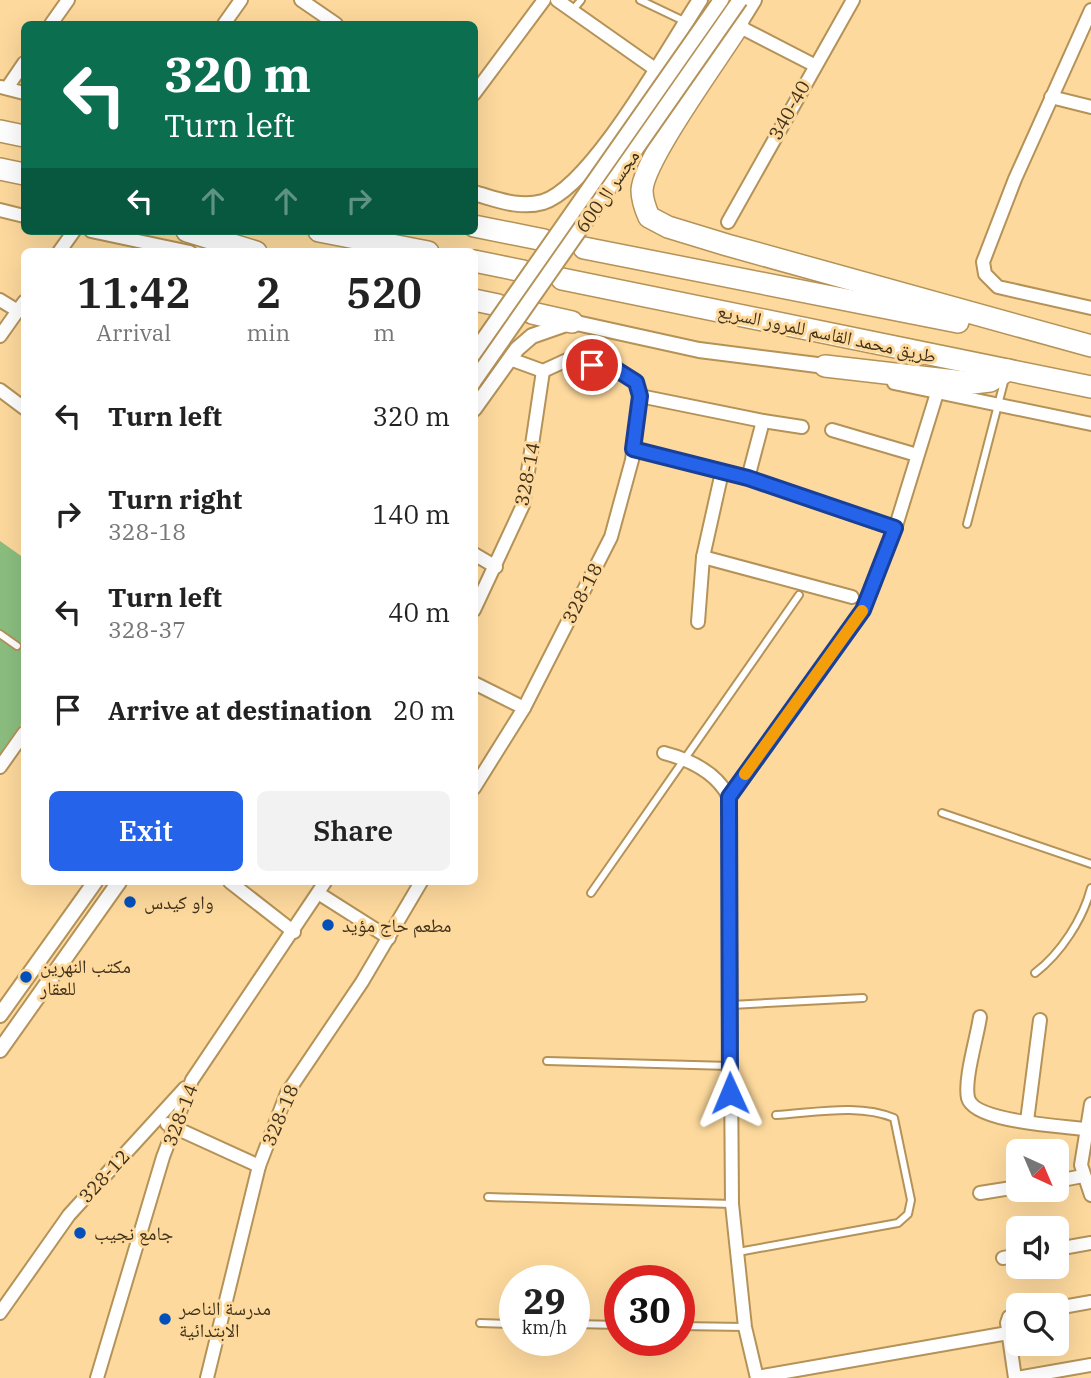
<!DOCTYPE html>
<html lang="en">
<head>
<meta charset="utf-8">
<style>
  :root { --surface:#fff; --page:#f2f2f2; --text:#222; --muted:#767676; --accent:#2563eb }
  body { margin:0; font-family:"IBM Plex Serif","Noto Naskh Arabic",serif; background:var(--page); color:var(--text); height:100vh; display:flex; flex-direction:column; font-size:26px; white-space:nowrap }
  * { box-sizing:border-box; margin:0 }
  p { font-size:23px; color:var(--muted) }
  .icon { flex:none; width:38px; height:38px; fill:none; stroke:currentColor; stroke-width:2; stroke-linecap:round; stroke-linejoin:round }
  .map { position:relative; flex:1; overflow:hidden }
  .drawer { position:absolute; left:21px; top:248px; width:457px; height:637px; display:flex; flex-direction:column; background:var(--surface); border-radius:10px; box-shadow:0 7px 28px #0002 }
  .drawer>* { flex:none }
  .top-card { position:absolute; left:21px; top:21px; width:457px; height:214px; border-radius:10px; box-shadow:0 7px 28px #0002; background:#0b6e4f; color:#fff; overflow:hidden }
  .needle { width:46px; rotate:136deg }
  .tools { position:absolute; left:1006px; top:1139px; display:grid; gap:14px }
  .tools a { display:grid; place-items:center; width:63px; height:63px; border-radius:10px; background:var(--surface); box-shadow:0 7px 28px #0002; font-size:35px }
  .speed { position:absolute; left:499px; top:1265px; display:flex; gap:14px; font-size:35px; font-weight:700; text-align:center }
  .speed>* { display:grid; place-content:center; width:91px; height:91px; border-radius:50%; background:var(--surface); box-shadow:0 7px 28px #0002; line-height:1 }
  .speed small { font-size:18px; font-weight:400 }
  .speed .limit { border:10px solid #d22; background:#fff; color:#111 }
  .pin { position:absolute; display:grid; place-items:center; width:60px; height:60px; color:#fff; margin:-30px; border:4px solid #fff; border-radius:50%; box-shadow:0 2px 7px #0007 }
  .me { position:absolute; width:77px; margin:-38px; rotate:359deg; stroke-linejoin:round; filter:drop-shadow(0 0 5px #0008) }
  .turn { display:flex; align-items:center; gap:24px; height:147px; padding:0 28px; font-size:32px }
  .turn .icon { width:91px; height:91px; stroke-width:2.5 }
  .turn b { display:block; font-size:49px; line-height:60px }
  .lanes { display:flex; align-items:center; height:66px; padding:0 28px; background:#0003; justify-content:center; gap:35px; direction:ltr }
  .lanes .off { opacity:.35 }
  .eta { display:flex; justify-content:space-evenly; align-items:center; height:119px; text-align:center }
  .eta b { font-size:42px; font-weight:600; line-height:49px }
  .primary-button { display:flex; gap:14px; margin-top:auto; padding:14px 28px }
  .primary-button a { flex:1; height:80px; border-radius:10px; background:var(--accent); color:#fff; font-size:28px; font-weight:600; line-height:80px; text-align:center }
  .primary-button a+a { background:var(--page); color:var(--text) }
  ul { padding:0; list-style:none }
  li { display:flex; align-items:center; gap:21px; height:98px; padding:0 28px }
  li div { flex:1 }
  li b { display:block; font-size:26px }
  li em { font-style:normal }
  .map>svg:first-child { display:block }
  .green { fill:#8bbe7f }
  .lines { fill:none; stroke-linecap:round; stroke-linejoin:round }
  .service-casing { stroke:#b49258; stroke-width:10 }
  .minor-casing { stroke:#b49258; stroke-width:16 }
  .tertiary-casing { stroke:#b49258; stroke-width:18 }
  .motorway-casing { stroke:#b49258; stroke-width:24 }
  .service { stroke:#fff; stroke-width:6 }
  .minor { stroke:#fff; stroke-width:12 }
  .tertiary { stroke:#fff; stroke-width:14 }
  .motorway { stroke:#fff; stroke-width:21 }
  .tertiary-bridge-casing { stroke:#b49258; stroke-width:18; stroke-linecap:butt }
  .tertiary-bridge { stroke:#fff; stroke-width:14 }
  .route-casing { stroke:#184099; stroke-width:18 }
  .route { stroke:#2563eb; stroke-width:12 }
  .slow { stroke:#f59e0b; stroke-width:12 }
  .poi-dot { fill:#0450ba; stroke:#fdd99d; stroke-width:2.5 }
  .labels { text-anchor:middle; stroke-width:6; stroke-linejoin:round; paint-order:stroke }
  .street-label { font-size:19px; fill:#40321a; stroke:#fdd99d }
  .poi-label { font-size:19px; fill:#40321a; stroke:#fdd99d; text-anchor:start }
</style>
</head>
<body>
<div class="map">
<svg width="1091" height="1378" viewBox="0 0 1091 1378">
  <rect width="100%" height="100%" fill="#fdd99d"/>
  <polygon class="green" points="0,541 24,558 24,720 0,754"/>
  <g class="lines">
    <defs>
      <g id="service">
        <polyline points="640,0 686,22"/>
        <polyline points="572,11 581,0"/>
        <polyline points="967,524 1005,378"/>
        <polyline points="0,634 17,646"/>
        <polyline points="942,813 1091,864"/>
        <polyline points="591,893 799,595"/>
        <path d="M1035 973C1061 953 1083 919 1091 888"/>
        <polyline points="731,1005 863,998"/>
        <polyline points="547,1061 730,1066"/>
        <polyline points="488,1197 732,1204"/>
        <path d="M738 1252 898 1223 908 1214 911 1200 894 1118C859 1103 813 1113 776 1115"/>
        <polyline points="480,1323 514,1324"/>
        <polyline points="574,1324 620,1325"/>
        <polyline points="679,1326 745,1327"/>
      </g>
      <g id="minor">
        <polyline points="301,0 336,24"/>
        <polyline points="557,0 655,69"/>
        <polyline points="1091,10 1015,179 983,262 985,274 998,287 1091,308"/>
        <polyline points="51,24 68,0"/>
        <polyline points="224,24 241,0"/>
        <polyline points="738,26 814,65"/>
        <polyline points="1,87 24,93"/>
        <polyline points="7,88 24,63"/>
        <polyline points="474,94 544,0"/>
        <polyline points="1051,97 1091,107"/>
        <polyline points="0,210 24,216"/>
        <polyline points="728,222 853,0"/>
        <polyline points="91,231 190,252"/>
        <polyline points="59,252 74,231"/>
        <polyline points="0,300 18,311"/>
        <polyline points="0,336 24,302"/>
        <polyline points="894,383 1091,424"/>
        <polyline points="0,390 24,408"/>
        <polyline points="640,396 763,421 748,478"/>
        <polyline points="763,421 802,427"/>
        <polyline points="832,430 917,455"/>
        <polyline points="633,449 748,478 895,529"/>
        <polyline points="722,472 703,557 852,597"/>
        <polyline points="474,554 496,567"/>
        <polyline points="474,610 523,505 543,371"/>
        <polyline points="698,622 703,557"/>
        <polyline points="474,683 524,708"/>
        <path d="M664 753C691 760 716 772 729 797L732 1204 745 1327 757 1378"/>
        <polyline points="0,767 24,733"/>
        <polyline points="474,788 524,708 611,537 632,460 640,396 636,382 617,370 567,360 543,371 510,359"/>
        <polyline points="729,797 863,610 895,529 937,393"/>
        <polyline points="230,882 294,932"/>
        <polyline points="318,893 389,938"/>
        <path d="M980 1017C977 1038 964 1079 968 1098 974 1122 1062 1126 1085 1129"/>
        <polyline points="1091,1104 1081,1165 1091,1195"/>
        <polyline points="1027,1121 1040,1020"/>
        <polyline points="167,1124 259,1166"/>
        <polyline points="1057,1181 1083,1176"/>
        <polyline points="980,1193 1018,1187"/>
        <polyline points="1057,1249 1091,1243"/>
        <polyline points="1003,1258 1018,1255"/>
        <polyline points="1057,1308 1091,1302"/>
        <polyline points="0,1313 69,1215 185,1088"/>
        <polyline points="757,1377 1008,1333"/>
        <polyline points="97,1378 163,1157 192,1080 325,882"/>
        <polyline points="207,1378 259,1166 287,1093 362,982 421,882"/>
        <polyline points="1015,1378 1007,1323 1009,1317 1018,1315"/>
        <polyline points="1016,1378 1091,1365"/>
      </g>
      <g id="tertiary">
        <polyline points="738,26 754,0"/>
        <path d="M474 193C496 199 519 209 543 202 593 186 669 47 700 0"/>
        <polyline points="474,409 517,349 532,336 572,322 699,350 825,366"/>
        <polyline points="0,1015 95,882"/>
        <polyline points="0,1050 119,882"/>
      </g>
      <g id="motorway">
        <path d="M738 26C718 58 644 159 642 190 642 200 645 208 649 217L668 227 727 245 1091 346"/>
        <polyline points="0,131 24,136"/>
        <polyline points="0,169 24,174"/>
        <polyline points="474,226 544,240"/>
        <polyline points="187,231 256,252"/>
        <polyline points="319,231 428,252"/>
        <polyline points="584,248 958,322"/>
        <polyline points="474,261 523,271"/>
        <polyline points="562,279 1091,387"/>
        <polyline points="474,300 498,305"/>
        <polyline points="532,313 572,322"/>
        <polyline points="825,366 973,383 990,381 1008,370"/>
      </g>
    </defs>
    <use href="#service" class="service-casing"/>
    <use href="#minor" class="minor-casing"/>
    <use href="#tertiary" class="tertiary-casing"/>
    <use href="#motorway" class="motorway-casing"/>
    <use href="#service" class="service"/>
    <use href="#minor" class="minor"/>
    <use href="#tertiary" class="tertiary"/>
    <use href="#motorway" class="motorway"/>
    <defs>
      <g id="tertiary-bridge">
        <polyline points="474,353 721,0"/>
        <polyline points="474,381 740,0"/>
      </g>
    </defs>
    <use href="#tertiary-bridge" class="tertiary-bridge-casing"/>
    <use href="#tertiary-bridge" class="tertiary-bridge"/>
  </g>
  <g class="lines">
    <defs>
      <polyline id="route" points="592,365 617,370 636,382 640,396 633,449 748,478 895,528 863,610 729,797 730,1093"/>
    </defs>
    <use href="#route" class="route-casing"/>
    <use href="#route" class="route"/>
    <polyline class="slow" points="745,774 862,611"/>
  </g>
  <g class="poi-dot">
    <circle cx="130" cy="902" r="7"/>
    <circle cx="328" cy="925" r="7"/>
    <circle cx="26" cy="977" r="7"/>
    <circle cx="80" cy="1233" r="7"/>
    <circle cx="165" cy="1319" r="7"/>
  </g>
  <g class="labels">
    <g class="street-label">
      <text transform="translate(789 110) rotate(-61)" y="7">340-40</text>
      <text transform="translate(607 191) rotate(-55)" y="7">مجسر ال600</text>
      <text transform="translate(827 333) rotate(12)" y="7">طريق محمد القاسم للمرور السريع</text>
      <text transform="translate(527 474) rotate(-79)" y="7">328-14</text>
      <text transform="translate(582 593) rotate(-63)" y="7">328-18</text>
      <text transform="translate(180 1115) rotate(-69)" y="7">328-14</text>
      <text transform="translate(280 1115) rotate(-67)" y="7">328-18</text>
      <text transform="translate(104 1176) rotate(-47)" y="7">328-12</text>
    </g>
    <g class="poi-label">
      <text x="144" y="909">واو كيدس</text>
      <text x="342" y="932">مطعم حاج مؤيد</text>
      <text x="40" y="973">مكتب النهرين<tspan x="40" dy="22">للعقار</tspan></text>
      <text x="94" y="1240">جامع نجيب</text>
      <text x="179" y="1315">مدرسة الناصر<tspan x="179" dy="22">الابتدائية</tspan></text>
    </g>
  </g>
</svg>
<div class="tools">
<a><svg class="needle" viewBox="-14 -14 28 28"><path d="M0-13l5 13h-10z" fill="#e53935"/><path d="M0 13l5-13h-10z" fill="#767676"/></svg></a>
<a><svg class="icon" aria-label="sound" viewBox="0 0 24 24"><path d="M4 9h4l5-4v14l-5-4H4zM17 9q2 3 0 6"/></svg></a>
<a><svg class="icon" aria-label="search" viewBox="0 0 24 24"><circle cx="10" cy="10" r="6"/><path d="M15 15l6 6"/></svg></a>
</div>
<div class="speed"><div>29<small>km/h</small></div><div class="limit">30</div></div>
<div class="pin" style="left:592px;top:365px;background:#d93025"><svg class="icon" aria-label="arrive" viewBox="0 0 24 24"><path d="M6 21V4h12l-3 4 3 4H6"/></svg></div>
<svg class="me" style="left:730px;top:1093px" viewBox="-20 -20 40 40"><path d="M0-17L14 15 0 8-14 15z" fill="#2563eb" stroke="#fff" stroke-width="4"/></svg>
<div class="top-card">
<div class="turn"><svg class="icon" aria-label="left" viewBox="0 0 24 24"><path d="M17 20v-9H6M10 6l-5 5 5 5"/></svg><div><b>320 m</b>Turn left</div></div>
<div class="lanes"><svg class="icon" aria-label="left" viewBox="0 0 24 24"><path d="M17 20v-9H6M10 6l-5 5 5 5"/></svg><svg class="icon off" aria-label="ahead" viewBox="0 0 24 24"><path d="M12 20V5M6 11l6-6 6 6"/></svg><svg class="icon off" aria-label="ahead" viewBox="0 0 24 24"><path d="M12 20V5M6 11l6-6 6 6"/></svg><svg class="icon off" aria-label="right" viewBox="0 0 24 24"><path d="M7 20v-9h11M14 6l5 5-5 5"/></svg></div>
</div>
<section class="drawer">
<div class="eta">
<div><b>11:42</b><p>Arrival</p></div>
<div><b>2</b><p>min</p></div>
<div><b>520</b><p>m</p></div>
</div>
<ul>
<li><svg class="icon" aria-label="left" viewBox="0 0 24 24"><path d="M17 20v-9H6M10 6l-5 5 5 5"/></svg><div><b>Turn left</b></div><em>320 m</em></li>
<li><svg class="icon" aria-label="right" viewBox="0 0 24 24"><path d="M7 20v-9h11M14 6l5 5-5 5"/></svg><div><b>Turn right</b><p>328-18</p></div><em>140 m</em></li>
<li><svg class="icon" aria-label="left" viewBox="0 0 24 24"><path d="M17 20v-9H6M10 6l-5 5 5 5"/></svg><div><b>Turn left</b><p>328-37</p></div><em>40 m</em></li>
<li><svg class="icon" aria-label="arrive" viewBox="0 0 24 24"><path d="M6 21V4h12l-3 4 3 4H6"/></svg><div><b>Arrive at destination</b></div><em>20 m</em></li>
</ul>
<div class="primary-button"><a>Exit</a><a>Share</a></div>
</section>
</div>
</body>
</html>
